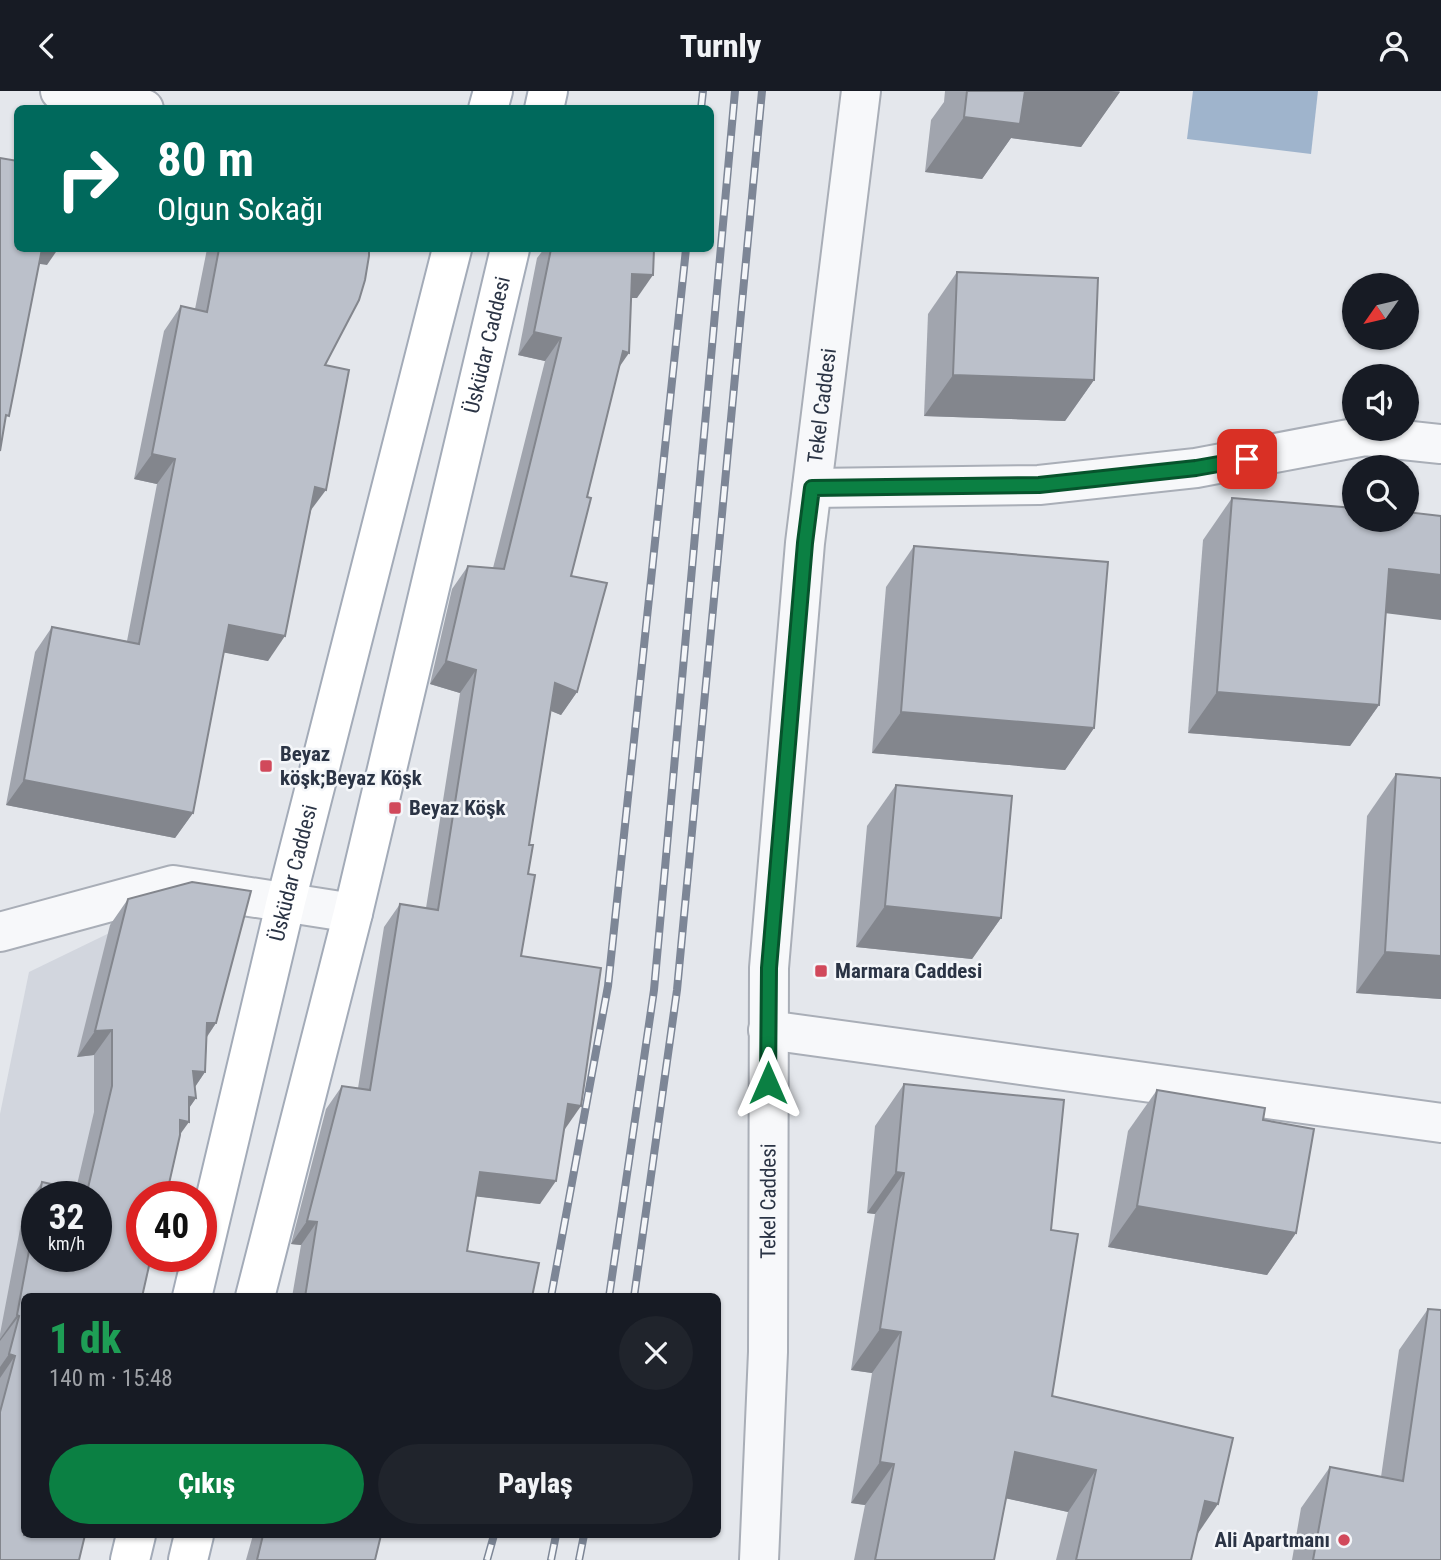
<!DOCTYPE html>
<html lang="tr">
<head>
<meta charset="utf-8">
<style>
  :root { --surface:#171b24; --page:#20242c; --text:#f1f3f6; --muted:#9ea1a6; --accent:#0b8043 }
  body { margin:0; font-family:"Roboto Condensed",sans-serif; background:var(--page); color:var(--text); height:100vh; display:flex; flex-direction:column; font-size:26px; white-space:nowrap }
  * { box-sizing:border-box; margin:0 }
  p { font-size:23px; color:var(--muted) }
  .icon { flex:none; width:38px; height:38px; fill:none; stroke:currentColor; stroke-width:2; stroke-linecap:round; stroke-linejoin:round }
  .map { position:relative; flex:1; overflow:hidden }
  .details { position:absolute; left:21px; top:1202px; width:700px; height:245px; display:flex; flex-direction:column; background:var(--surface); border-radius:10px; box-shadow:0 2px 5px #0004 }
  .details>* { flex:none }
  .hud { position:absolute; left:14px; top:14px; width:700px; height:147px; border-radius:10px; box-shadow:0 2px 5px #0004; background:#00695c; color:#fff; overflow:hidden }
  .needle { width:46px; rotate:236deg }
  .fabs { position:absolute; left:1342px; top:182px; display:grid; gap:14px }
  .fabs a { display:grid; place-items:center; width:77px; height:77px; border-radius:50%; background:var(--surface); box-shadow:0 2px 5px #0004; font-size:35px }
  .speed { position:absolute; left:21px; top:1090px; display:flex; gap:14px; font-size:35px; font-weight:700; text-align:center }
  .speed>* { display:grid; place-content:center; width:91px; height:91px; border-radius:50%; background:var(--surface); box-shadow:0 2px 5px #0004; line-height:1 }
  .speed small { font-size:18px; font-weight:400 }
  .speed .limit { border:10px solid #d22; background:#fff; color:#111 }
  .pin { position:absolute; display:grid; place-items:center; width:60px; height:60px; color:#fff; margin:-30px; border-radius:14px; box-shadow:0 4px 10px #0006 }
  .me { position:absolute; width:77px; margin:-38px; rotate:0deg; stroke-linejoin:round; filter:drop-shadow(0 0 5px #0008) }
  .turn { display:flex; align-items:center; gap:24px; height:147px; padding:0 28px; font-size:32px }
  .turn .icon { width:91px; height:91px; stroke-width:2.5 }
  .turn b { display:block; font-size:49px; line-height:60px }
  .round { display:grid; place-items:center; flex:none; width:74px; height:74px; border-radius:37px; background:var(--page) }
  .overview { display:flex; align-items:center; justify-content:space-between; height:119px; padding:0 28px }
  h1 { font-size:42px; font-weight:800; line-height:52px; color:#1e9e55 }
  .button { display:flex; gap:14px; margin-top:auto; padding:14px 28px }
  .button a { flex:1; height:80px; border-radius:42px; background:var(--accent); color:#fff; font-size:28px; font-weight:800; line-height:80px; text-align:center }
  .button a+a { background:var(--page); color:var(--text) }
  header { display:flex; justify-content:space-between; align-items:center; height:91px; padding:0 28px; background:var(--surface); font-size:32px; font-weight:800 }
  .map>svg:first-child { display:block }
  .built { fill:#d2d6de; fill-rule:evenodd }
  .water { fill:#9fb4cc }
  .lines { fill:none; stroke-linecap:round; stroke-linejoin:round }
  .minor-casing { stroke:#a9aeb7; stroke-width:42 }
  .major-casing { stroke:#a3abb8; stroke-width:42 }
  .minor { stroke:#f7f8fa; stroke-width:38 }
  .major { stroke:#fff; stroke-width:38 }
  .rail-casing { stroke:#7d8696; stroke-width:8 }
  .rail { stroke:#f4f6f9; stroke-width:5; stroke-dasharray:16; stroke-linecap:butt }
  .wall { fill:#a1a5ae; fill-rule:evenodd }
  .shaded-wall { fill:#83868d }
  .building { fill:#bbc0ca; stroke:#83868d; stroke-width:2 }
  .route-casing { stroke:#07532c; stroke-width:18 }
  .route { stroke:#0b8043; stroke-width:12 }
  .poi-dot { fill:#d1495b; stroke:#f4f6f9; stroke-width:2.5 }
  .labels { text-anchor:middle; stroke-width:5; stroke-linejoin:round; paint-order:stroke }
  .street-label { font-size:21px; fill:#2b3445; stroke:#f4f6f9 }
  .poi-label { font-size:21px; font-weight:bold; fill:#2b3445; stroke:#f4f6f9; text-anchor:start }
</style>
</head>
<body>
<header><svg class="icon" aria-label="back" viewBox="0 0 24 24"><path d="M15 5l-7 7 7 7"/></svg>Turnly<svg class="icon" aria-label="person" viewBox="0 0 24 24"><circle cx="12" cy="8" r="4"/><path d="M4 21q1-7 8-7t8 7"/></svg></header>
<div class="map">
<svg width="1441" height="1469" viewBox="0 0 1441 1469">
  <rect width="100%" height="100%" fill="#e4e7ec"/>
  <path class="built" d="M165 815 234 825 166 1106H142V1166H152L142 1206H24V1444L0 1469V1023L29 881ZM37 1106H96V1166H37Z"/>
  <polygon class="water" points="1193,0 1318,0 1311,63 1187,48"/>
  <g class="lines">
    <defs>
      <g id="minor">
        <polyline points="60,0 144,18"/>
        <polyline points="812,397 1039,394 1196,377 1365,345 1441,353"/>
        <polyline points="0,841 173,794 353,822"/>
        <polyline points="768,939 1441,1032"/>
        <path id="s1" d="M759 1469 768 1261 769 877 805 452 861 0"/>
      </g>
      <g id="major">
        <polyline points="488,18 493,0"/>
        <polyline points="544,18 548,0"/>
        <path id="s2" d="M192 1206 286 810 452 158"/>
        <path id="s3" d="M255 1206 353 822 510 158"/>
        <polyline points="130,1469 136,1444"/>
        <polyline points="188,1469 194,1444"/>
      </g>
    </defs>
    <use href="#minor" class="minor-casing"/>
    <use href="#major" class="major-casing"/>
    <use href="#minor" class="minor"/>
    <use href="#major" class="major"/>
    <defs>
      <g id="rail">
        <polyline points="701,18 703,0"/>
        <polyline points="551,1206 608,895 686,158"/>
        <polyline points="609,1206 654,899 735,0"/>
        <polyline points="634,1206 677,899 762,0"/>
        <polyline points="487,1469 494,1444"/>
        <polyline points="551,1469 556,1444"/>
        <polyline points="579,1469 584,1444"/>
      </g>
    </defs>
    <use href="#rail" class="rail-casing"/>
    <use href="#rail" class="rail"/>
  </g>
  <g class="wall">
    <polygon points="945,0 1120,0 1081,56 1011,47 982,88 925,81 931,29 944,11"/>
    <polygon points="207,158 369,158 325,274 311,420 268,570 223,561 193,722 175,747 6,714 35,561 52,536 127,550 157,393 134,388 164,240 181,215 195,218"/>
    <polygon points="544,158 654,158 637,207 631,207 619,276 587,406 571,485 577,601 561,624 551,620 529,754 528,783 521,865 565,1038 564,1038 540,1113 476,1105 467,1160 532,1206 292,1206 301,1154 291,1153 326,1018 342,995 358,997 384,836 400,813 426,817 460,602 430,593 452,498 468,475 493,477 545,270 518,264 537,167"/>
    <polygon points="957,181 1094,289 1065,330 924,325 928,223"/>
    <polygon points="1232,407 1386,522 1379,614 1350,655 1188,642 1203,449"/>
    <polygon points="914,455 1094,637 1065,679 872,662 886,496"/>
    <polygon points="1396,683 1441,687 1441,908 1356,902 1367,725"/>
    <polygon points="896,694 1001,827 972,868 856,856 867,735"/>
    <path d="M128 808 216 932 207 946 205 981 195 996 196 1007 189 1017 180 1044 0 1469V1243L24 1117 42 1091 76 1098 94 1021V964L77 966 110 834ZM37 1106H96L37 1166Z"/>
    <polygon points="904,993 1051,1139 1052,1305 1197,1443 1191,1469 1056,1469 1068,1421 1006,1407 994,1469 854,1469 865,1414 851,1412 872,1282 851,1279 875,1123 867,1122 875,1035"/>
    <polygon points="1157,999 1263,1029 1296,1142 1267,1184 1108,1156 1128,1040"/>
    <polygon points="1428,1218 1441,1469 1292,1469 1301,1417 1330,1376 1381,1386 1399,1259"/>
    <polygon points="253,1444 381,1444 375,1469 246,1469"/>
  </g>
  <g class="shaded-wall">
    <polygon points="1018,0 1111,0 1120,1 1081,56 1011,47 982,88 925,81 964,26"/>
    <polygon points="36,158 58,158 47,174 27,171"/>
    <polygon points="632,183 653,184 637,207 616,207"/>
    <polygon points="534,241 561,247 545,270 518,264"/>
    <polygon points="623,260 629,262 613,285"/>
    <polygon points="953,284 1094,289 1065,330 924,325"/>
    <polygon points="152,363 175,368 157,393 134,388"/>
    <polygon points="315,396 326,399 308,423"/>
    <polygon points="1389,478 1441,484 1441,529 1360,519"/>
    <polygon points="229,534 285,545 268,570 211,559"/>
    <polygon points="446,570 476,579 460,602 430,593"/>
    <polygon points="555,592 577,601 561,624 539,615"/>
    <polygon points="1217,601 1379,614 1350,655 1188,642"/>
    <polygon points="901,621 1094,637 1065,679 872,662"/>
    <polygon points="24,689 193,722 175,747 6,714"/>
    <polygon points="885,815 1001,827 972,868 856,856"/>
    <polygon points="1385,861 1441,865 1441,908 1356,902"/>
    <polygon points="207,932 216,932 199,957"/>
    <polygon points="112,939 94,964 77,966 95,940"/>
    <polygon points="193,980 205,981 188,1006"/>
    <polygon points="189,1006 196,1007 178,1033"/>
    <polygon points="568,1013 581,1015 565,1038 551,1036"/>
    <polygon points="180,1029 189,1031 171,1056"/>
    <polygon points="480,1081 556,1090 540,1113 464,1104"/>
    <polygon points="896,1081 904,1082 875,1123 867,1122"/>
    <polygon points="1137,1115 1296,1142 1267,1184 1108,1156"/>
    <polygon points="307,1130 317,1131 301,1154 291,1153"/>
    <polygon points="17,1224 19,1225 0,1250 0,1248"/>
    <polygon points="880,1238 901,1241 872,1282 851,1279"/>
    <polygon points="9,1263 15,1265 0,1287 0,1276"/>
    <polygon points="1015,1361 1096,1379 1068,1421 986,1403"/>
    <polygon points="880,1371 894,1373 865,1414 851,1412"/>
    <polygon points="1205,1410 1218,1413 1190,1454"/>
  </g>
  <g class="building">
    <polygon points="967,0 1025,0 1020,33 964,26"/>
    <polygon points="0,67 18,70 18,158 42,158 9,325 6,324 0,360"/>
    <polygon points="219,158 369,158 369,165 365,189 359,209 325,274 349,279 326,399 315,396 285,545 229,534 193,722 24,689 52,536 139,553 175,368 152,363 181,215 207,221"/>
    <polygon points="551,158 654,158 653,184 632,183 629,262 623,260 587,406 591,407 571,485 607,492 577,601 555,592 529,754 533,754 528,783 535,784 521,865 601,877 581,1015 568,1013 556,1090 480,1081 467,1160 539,1172 532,1206 305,1206 317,1131 307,1130 342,995 370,999 400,813 438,819 476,579 446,570 468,475 504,478 561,247 534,241"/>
    <polygon points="957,181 1098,187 1094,289 953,284"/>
    <polygon points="1232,407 1354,417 1354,429 1407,429 1407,421 1441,425 1441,484 1389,478 1379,614 1217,601"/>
    <polygon points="914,455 1108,471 1094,637 901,621"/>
    <polygon points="1396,683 1441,687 1441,865 1385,861"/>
    <polygon points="896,694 1012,705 1001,827 885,815"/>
    <polygon points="192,791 251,800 216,932 207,932 205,981 193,980 196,1007 189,1006 189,1031 180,1029 180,1044 166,1106 142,1106 142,1166 151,1166 142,1206 24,1206 24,1444 85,1444 79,1469 0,1469 0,1321 15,1265 9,1263 19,1225 17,1224 37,1117 37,1166 96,1166 96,1106 39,1106 42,1091 87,1101 112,995 112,939 95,940 128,808"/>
    <polygon points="904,993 1064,1009 1051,1139 1078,1143 1052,1305 1233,1347 1218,1413 1205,1410 1191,1469 1076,1469 1096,1379 1015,1361 994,1469 875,1469 894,1373 880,1371 901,1241 880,1238 904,1082 896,1081"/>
    <polygon points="1157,999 1265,1017 1263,1029 1314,1038 1296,1142 1137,1115"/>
    <polygon points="1428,1218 1441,1219 1441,1469 1313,1469 1330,1376 1403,1390"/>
    <polygon points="263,1444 381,1444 375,1469 257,1469"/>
  </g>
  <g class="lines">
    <defs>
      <polyline id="route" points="768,992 769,877 805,452 812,397 1039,394 1196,377 1247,368"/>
    </defs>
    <use href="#route" class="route-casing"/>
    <use href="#route" class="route"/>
  </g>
  <g class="poi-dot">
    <rect x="259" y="668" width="14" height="14" rx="3.5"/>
    <rect x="388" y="710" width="14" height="14" rx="3.5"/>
    <rect x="814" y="873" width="14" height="14" rx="3.5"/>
    <circle cx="1344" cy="1449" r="7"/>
  </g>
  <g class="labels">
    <g class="street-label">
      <text dy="7" stroke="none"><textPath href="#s3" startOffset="980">Üsküdar Caddesi</textPath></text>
      <text dy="7" stroke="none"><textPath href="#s1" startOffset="1157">Tekel Caddesi</textPath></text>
      <text dy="7" stroke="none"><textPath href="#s2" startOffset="436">Üsküdar Caddesi</textPath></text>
      <text dy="7" stroke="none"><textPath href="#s1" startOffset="359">Tekel Caddesi</textPath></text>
    </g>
    <g class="poi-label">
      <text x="280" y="670">Beyaz<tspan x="280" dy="24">köşk;Beyaz Köşk</tspan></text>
      <text x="409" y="724">Beyaz Köşk</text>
      <text x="835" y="887">Marmara Caddesi</text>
      <text x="1330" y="1456" text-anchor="end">Ali Apartmanı</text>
    </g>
  </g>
</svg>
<div class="fabs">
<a><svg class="needle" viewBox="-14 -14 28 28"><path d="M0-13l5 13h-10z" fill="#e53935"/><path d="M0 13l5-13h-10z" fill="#9ea1a6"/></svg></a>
<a><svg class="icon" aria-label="sound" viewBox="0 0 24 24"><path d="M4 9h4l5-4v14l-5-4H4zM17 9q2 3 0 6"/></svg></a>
<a><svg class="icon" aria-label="search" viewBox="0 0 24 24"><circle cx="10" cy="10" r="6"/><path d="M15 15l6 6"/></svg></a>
</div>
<div class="speed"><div>32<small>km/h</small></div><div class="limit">40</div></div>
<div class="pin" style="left:1247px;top:368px;background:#d93025"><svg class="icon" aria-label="arrive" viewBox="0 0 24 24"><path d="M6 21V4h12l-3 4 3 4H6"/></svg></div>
<svg class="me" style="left:768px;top:992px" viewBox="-20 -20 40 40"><path d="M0-17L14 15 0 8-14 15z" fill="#0b8043" stroke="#fff" stroke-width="4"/></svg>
<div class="hud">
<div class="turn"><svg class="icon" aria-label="right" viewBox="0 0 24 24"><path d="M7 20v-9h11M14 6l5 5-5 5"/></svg><div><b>80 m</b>Olgun Sokağı</div></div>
</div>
<section class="details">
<div class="overview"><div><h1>1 dk</h1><p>140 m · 15:48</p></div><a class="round"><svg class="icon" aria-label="close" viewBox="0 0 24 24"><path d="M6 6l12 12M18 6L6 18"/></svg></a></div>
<div class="button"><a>Çıkış</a><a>Paylaş</a></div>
</section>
</div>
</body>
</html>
